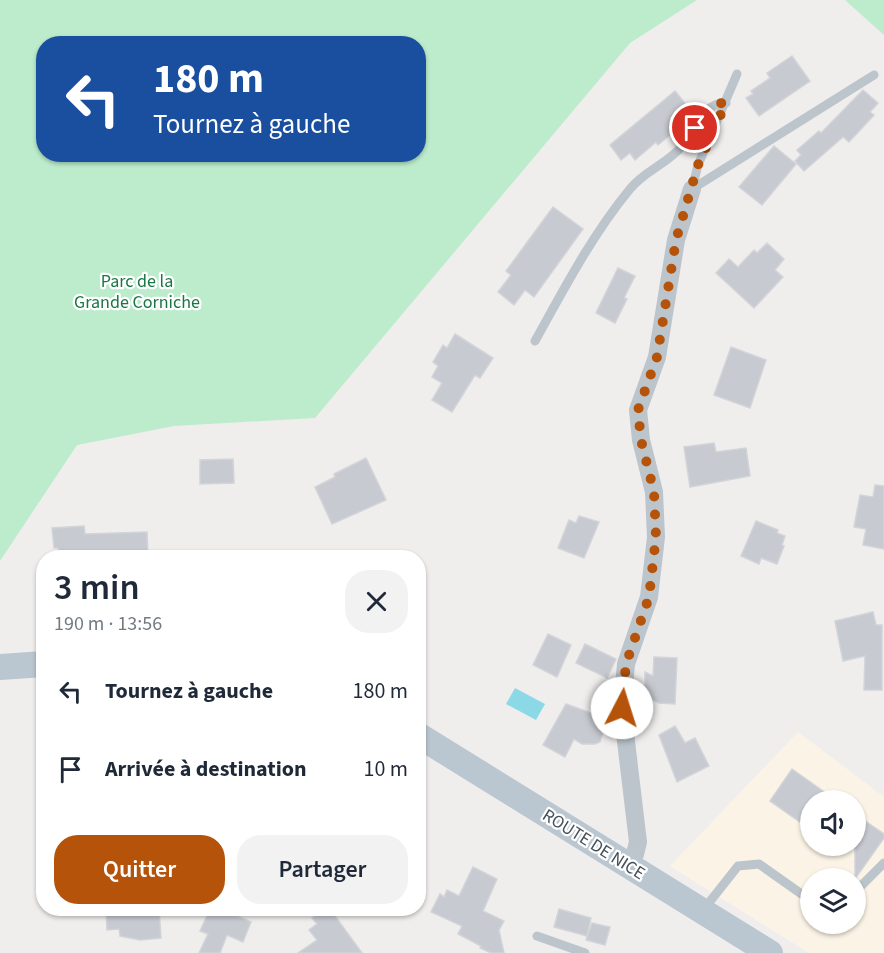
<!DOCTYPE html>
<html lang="fr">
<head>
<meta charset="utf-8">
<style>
  :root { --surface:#fff; --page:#f2f2f3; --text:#1f2937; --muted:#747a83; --accent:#b45309 }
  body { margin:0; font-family:"Source Sans 3",sans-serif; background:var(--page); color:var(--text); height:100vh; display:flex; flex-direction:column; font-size:22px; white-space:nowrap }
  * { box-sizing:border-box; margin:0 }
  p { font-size:20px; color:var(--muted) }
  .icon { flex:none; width:33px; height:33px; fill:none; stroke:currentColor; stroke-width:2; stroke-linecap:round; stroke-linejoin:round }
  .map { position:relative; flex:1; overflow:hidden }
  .side { position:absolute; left:36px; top:550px; width:390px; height:366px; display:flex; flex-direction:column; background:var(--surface); border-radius:24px; box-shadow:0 2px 4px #0004 }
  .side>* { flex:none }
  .guide { position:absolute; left:36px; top:36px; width:390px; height:126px; border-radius:24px; box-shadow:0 2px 4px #0004; background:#1a4fa0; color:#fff; overflow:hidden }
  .buttons { position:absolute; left:800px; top:790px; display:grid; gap:12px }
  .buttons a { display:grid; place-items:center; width:66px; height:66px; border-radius:50%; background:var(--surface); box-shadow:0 2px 4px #0004; font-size:30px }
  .pin { position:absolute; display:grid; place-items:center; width:51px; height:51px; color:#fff; margin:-26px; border:3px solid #fff; border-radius:50%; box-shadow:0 2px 6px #0007 }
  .me { position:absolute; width:66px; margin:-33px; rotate:5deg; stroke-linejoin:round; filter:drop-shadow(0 0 4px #0008) }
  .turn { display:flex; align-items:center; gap:21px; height:126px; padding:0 18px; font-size:27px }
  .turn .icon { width:78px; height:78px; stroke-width:2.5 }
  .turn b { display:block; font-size:42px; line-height:51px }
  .round { display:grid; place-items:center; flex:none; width:63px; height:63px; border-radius:24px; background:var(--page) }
  .summary { display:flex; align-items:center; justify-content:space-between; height:102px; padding:0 18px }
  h1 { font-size:36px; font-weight:600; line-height:45px }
  .cta { display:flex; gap:12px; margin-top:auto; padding:12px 18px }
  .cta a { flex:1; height:69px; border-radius:24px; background:var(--accent); color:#fff; font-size:24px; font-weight:600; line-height:69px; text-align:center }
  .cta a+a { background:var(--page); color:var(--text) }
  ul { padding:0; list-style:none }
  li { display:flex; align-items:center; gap:18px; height:78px; padding:0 18px }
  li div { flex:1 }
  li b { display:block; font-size:22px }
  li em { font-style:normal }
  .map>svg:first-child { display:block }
  .commercial { fill:#fbf4e6; fill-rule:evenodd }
  .green { fill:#bceccc; fill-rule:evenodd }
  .water { fill:#8bd9e7 }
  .building { fill:#c7cad0; stroke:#d1d4d8; stroke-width:1.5 }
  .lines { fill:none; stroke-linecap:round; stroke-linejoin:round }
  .lane { stroke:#bcc5cc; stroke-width:9 }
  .street { stroke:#bcc5cc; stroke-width:18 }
  .secondary { stroke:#bbc7d0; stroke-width:26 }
  .route { stroke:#b45309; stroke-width:10; stroke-dasharray:0 18 }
  .labels { text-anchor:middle; stroke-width:4.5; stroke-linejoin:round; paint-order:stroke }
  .park-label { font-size:18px; fill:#1a7744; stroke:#fff }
  .street-label { font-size:18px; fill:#46515a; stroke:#fff }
</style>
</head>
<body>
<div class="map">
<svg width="884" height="953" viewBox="0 0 884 953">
  <rect width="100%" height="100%" fill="#f0eded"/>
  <path class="commercial" d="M798 732 884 797V953H809L670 866ZM810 801H855V846H810ZM810 879H855V924H810Z"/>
  <g class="green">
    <path d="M0 0H697L630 43 315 418 174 426 77 445 0 561ZM44 44H418V154H44Z"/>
    <polygon points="845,0 884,0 884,35"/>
  </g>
  <polygon class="water" points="515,688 545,704 536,720 506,704"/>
  <g class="building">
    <polygon points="792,56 810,81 759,116 746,98 753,94 751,91 770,78 767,73"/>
    <polygon points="863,90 878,103 870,112 874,115 849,142 843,137 804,171 795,161 801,155 797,150 819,131 821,133"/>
    <polygon points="675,91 688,107 676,118 682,125 658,145 656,142 635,160 630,153 621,160 610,145"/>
    <polygon points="774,146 796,164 762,205 739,187"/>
    <polygon points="553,207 583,229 534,297 525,290 514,305 498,292 511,275 506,271"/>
    <polygon points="767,243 784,259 775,270 783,277 754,308 716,273 729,259 738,267 754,250 757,253"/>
    <polygon points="618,268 635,276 624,298 627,299 615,323 596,313"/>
    <polygon points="455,334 493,358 480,378 475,375 452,412 432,400 442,383 432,377 438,366 433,362 443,345 447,348"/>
    <polygon points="731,347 766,360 750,408 714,395"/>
    <polygon points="714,443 716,452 746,448 750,476 690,487 684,447"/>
    <polygon points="366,458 386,500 332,524 315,487 335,477 334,474"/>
    <polygon points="233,459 234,483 200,484 200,460"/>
    <polygon points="875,485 884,486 884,549 863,545 866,529 854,527 860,495 873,497"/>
    <polygon points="579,516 599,522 584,558 558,548 569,520 576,523"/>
    <polygon points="756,521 778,530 777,533 785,536 782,545 784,546 777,564 761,558 759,564 741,556"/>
    <polygon points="84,526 85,534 147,532 148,558 59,558 58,548 54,548 52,528"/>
    <polygon points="873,612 876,625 882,625 882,690 864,690 865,656 843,661 835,621"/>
    <polygon points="548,634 571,645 557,677 533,665"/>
    <polygon points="585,644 616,659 607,678 576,663"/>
    <polygon points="654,657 677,658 675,704 659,703 645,696 645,672 653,676"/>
    <polygon points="566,704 597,715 603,732 600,742 595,744 582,744 574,739 565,757 543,745"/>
    <polygon points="675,726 685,743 695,738 709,766 677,782 659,735"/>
    <polygon points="792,769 837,801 810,801 810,829 770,801"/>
    <polygon points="855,814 884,834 884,838 855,879"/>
    <polygon points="473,867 497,879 483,911 504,921 499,930 504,953 491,953 480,948 481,946 458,934 462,926 431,912 440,894 444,897 447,890 459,896"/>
    <polygon points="106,909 159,909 161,938 140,940 120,936 119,929 107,930"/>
    <polygon points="210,909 221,909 251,922 243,942 227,935 220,953 199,953 208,934 200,931"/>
    <polygon points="325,909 330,909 362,953 298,953 317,940 309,930 317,924 312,918"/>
    <polygon points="559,909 591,918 587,936 554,927"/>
    <polygon points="592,923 610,927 605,945 586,940"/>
  </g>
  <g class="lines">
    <g class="lane">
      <polyline points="692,189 874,75"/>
      <polyline points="692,189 698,165 737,74"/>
      <path d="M535 341C564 289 592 235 630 189 644 171 669 163 683 145 696 130 704 101 726 103"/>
      <polyline points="855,892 884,863"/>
      <polyline points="704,909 738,866 759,864 810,900"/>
      <polyline points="537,936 585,953"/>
    </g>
    <polyline class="street" points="627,866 635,854 638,842 622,708 626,664 649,597 656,537 654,492 641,440 638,410 657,357 676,240 692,189"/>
    <g class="secondary">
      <polyline points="0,667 44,664"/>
      <polyline points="418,735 770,953"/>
    </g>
  </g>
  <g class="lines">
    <path class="route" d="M622 708 626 664 649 597 656 537 654 492 641 440 638 410 657 357 676 240 698 165 726 103C710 102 704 115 695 128"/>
  </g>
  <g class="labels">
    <g class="park-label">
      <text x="137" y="287">Parc de la<tspan x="137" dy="21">Grande Corniche</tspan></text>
    </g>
    <g class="street-label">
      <text transform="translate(594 844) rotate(32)" y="6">ROUTE DE NICE</text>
    </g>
  </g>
</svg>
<div class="buttons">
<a><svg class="icon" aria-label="sound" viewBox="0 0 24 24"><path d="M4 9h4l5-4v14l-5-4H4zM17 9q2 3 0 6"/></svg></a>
<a><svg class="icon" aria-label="layers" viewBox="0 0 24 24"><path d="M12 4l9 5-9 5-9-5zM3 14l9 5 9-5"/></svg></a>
</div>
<div class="pin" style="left:695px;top:128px;background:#d93025"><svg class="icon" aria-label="arrive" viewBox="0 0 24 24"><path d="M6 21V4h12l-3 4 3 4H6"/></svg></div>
<svg class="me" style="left:622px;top:708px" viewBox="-20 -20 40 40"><circle r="19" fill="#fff"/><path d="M0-13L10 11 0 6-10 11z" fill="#b45309"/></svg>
<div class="guide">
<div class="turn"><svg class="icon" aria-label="left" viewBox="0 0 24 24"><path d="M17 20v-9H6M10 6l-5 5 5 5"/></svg><div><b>180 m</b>Tournez à gauche</div></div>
</div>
<section class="side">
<div class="summary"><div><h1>3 min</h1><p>190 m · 13:56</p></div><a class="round"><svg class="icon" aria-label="close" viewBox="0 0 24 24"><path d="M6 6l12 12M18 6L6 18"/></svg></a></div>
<ul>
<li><svg class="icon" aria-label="left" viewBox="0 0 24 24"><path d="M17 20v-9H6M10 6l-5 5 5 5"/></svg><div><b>Tournez à gauche</b></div><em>180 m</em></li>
<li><svg class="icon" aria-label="arrive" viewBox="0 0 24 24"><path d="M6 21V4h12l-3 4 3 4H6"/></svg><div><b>Arrivée à destination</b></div><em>10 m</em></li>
</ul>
<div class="cta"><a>Quitter</a><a>Partager</a></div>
</section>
</div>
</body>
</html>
